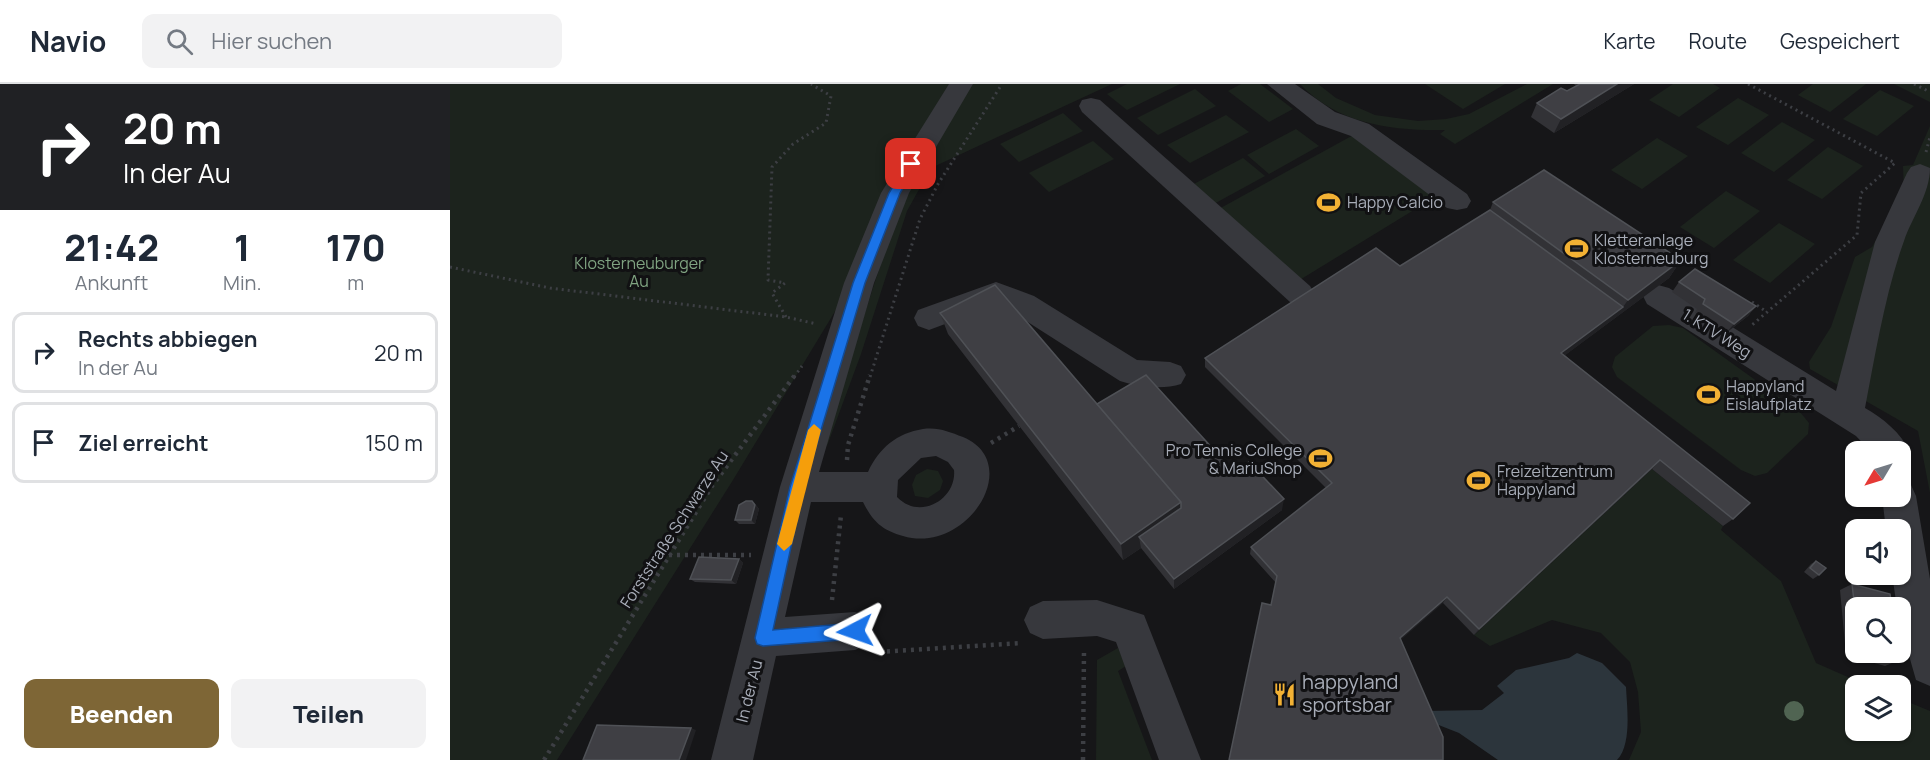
<!DOCTYPE html>
<html lang="de">
<head>
<meta charset="utf-8">
<style>
  :root { --surface:#fff; --page:#f2f2f3; --text:#1f2937; --muted:#747a83; --line:#e0e1e3; --accent:#7e6636 }
  body { margin:0; font-family:Manrope,sans-serif; background:var(--page); color:var(--text); height:100vh; display:flex; flex-direction:column; font-size:22px; white-space:nowrap }
  * { box-sizing:border-box; margin:0 }
  p { font-size:20px; color:var(--muted) }
  .icon { flex:none; width:33px; height:33px; fill:none; stroke:currentColor; stroke-width:2; stroke-linecap:round; stroke-linejoin:round }
  .map { position:relative; flex:1; overflow:hidden }
  .details { display:flex; flex-direction:column; background:var(--surface); width:450px }
  .details>* { flex:none }
  .top-card { background:#202124; color:#fff; overflow:hidden }
  .needle { width:39px; rotate:232deg }
  .tools { position:absolute; left:1395px; top:357px; display:grid; gap:12px }
  .tools a { display:grid; place-items:center; width:66px; height:66px; border-radius:12px; background:var(--surface); box-shadow:0 2px 4px #0004; font-size:30px }
  .pin { position:absolute; display:grid; place-items:center; width:51px; height:51px; color:#fff; margin:-26px; border-radius:12px; box-shadow:0 3px 9px #0006 }
  .me { position:absolute; width:66px; margin:-33px; rotate:266deg; stroke-linejoin:round; filter:drop-shadow(0 0 4px #0008) }
  .turn { display:flex; align-items:center; gap:21px; height:126px; padding:0 24px; font-size:27px }
  .turn .icon { width:78px; height:78px; stroke-width:2.5 }
  .turn b { display:block; font-size:42px; line-height:51px }
  .eta { display:flex; justify-content:space-evenly; align-items:center; height:102px; text-align:center }
  .eta b { font-size:36px; font-weight:800; line-height:42px }
  .action { display:flex; gap:12px; margin-top:auto; padding:12px 24px }
  .action a { flex:1; height:69px; border-radius:12px; background:var(--accent); color:#fff; font-size:24px; font-weight:800; line-height:69px; text-align:center }
  .action a+a { background:var(--page); color:var(--text) }
  ul { padding:0; list-style:none }
  li { display:flex; align-items:center; gap:18px; height:81px; margin:0 12px 9px; padding:0 12px; border:3px solid var(--line); border-radius:12px }
  li div { flex:1 }
  li b { display:block; font-size:22px }
  li em { font-style:normal }
  header { display:flex; align-items:center; gap:36px; box-sizing:border-box; height:84px; padding:0 30px; background:var(--surface); border-bottom:2px solid var(--line) }
  header strong { font-size:28px }
  nav { display:flex; gap:33px; margin-inline-start:auto; font-size:21px }
  .search { width:420px; height:54px; background:var(--page); display:flex; align-items:center; gap:15px; box-sizing:border-box; padding:0 21px; border-radius:12px; color:var(--muted); font-size:22px }
  main { display:flex; flex:1; min-height:0 }
  .map>svg:first-child { display:block }
  .green { fill:#1c231d }
  .water { fill:#2c353c }
  .lines { fill:none; stroke-linecap:round; stroke-linejoin:round }
  .path-far1 { stroke:#3d3f44; stroke-width:3; stroke-dasharray:2 4; stroke-linecap:butt }
  .path { stroke:#3d3f44; stroke-width:4.5; stroke-dasharray:3 5; stroke-linecap:butt }
  .minor { fill:#37383d; fill-rule:evenodd }
  .tree { fill:#506452 }
  .wall { fill:#323236 }
  .shaded-wall { fill:#212124 }
  .building { fill:#3f3f44; stroke:#4f5156; stroke-width:1.5 }
  .route { fill:#1a73e8; stroke:#114b97; stroke-width:1.5 }
  .slow { fill:#f59e0b }
  .labels { text-anchor:middle; stroke-width:6; stroke-linejoin:round; paint-order:stroke }
  .poi-label { font-size:16px; fill:#a8adb8; stroke:#111113; text-anchor:start }
  .park-label { font-size:16px; fill:#7fa381; stroke:#111113 }
  .street-label { font-size:16px; fill:#a8adb8; stroke:#111113 }
  .near-poi-label { font-size:20px; fill:#a8adb8; stroke:#111113; text-anchor:start }
</style>
</head>
<body>
<header>
<strong>Navio</strong>
<div class="search"><svg class="icon" aria-label="search" viewBox="0 0 24 24"><circle cx="10" cy="10" r="6"/><path d="M15 15l6 6"/></svg>Hier suchen</div>
<nav><a>Karte</a><a>Route</a><a>Gespeichert</a></nav>
</header>
<main>
<section class="details">
<div class="top-card">
<div class="turn"><svg class="icon" aria-label="right" viewBox="0 0 24 24"><path d="M7 20v-9h11M14 6l5 5-5 5"/></svg><div><b>20 m</b>In der Au</div></div>
</div>
<div class="eta">
<div><b>21:42</b><p>Ankunft</p></div>
<div><b>1</b><p>Min.</p></div>
<div><b>170</b><p>m</p></div>
</div>
<ul>
<li><svg class="icon" aria-label="right" viewBox="0 0 24 24"><path d="M7 20v-9h11M14 6l5 5-5 5"/></svg><div><b>Rechts abbiegen</b><p>In der Au</p></div><em>20 m</em></li>
<li><svg class="icon" aria-label="arrive" viewBox="0 0 24 24"><path d="M6 21V4h12l-3 4 3 4H6"/></svg><div><b>Ziel erreicht</b></div><em>150 m</em></li>
</ul>
<div class="action"><a>Beenden</a><a>Teilen</a></div>
</section>
<div class="map">
<svg width="1480" height="676" viewBox="0 0 1480 676">
  <rect width="100%" height="100%" fill="#161618"/>
  <g class="green">
    <polygon points="0,0 662,0 481,84 457,127 411,270 377,362 374,355 445,136 462,100 283,396 107,676 0,676"/>
    <polygon points="677,0 730,0 677,26 657,10"/>
    <polygon points="791,0 810,0 843,25 819,38 778,7"/>
    <path d="M850 0H868L886 14 925 31 968 37 996 35 1019 30 1077 0H1103L1005 60 990 50 995 46C943 47 887 40 850 0Z"/>
    <polygon points="975,0 1055,0 1013,25"/>
    <polygon points="1223,0 1263,0 1270,4 1229,33 1199,16"/>
    <polygon points="1363,0 1416,0 1380,28 1348,11"/>
    <polygon points="1444,0 1480,0 1480,18"/>
    <polygon points="745,5 766,22 708,51 687,34"/>
    <polygon points="1430,6 1464,22 1427,52 1393,35"/>
    <polygon points="1288,14 1319,31 1278,61 1246,43"/>
    <polygon points="613,29 633,47 569,78 550,60"/>
    <polygon points="776,31 799,48 740,79 717,61"/>
    <polygon points="1332,38 1365,56 1324,88 1291,69"/>
    <polygon points="1480,42 1480,409 1468,347 1360,285 1359,278 1381,243 1405,173 1422,163 1454,109 1453,82 1463,81"/>
    <polygon points="846,45 869,62 819,90 797,71"/>
    <polygon points="907,49 990,110 848,197 767,126"/>
    <polygon points="1207,54 1238,72 1192,105 1161,86"/>
    <polygon points="643,57 664,75 599,108 579,89"/>
    <polygon points="1378,63 1413,82 1372,115 1337,96"/>
    <polygon points="793,74 815,92 762,121 740,102"/>
    <polygon points="1276,107 1310,127 1264,164 1230,143"/>
    <polygon points="1329,139 1365,160 1320,199 1283,176"/>
    <polygon points="1219,241 1233,244 1350,328 1359,339 1358,350 1317,389 1305,392 1291,386 1167,293 1162,283 1165,273 1203,242"/>
    <polygon points="477,385 488,387 493,397 490,406 478,414 465,412 462,401 466,391"/>
    <polygon points="1202,385 1273,442 1271,446 1331,497 1366,579 1416,601 1406,602 1406,646 1450,646 1451,615 1480,627 1480,676 1179,676 1191,648 1188,608 1180,578 1151,549 1102,536 1040,562 1024,551"/>
    <polygon points="668,564 676,582 668,587 702,676 646,676 647,576"/>
  </g>
  <path class="water" d="M1127 569 1152 579 1176 603C1177 624 1182 660 1167 676H1048L1009 649 981 638 976 627 1032 626 1054 609 1047 602 1066 586 1119 574Z"/>
  <g class="lines">
    <g class="path-far1">
      <polyline points="1298,0 1445,79 1411,109 1407,151 1302,241"/>
      <polyline points="1464,0 1480,8"/>
      <polyline points="1476,68 1480,53"/>
      <polyline points="0,183 100,204 336,233 367,240"/>
      <polyline points="1302,218 1317,228"/>
      <polyline points="336,233 322,209 335,199 318,196 322,83 343,60 376,39 381,12 361,0"/>
      <polyline points="344,293 352,282"/>
      <polyline points="420,293 470,135 488,100 552,0"/>
    </g>
    <g class="path">
      <polyline points="541,359 569,342"/>
      <polyline points="397,376 398,361 420,291"/>
      <polyline points="219,471 301,471"/>
      <polyline points="382,516 391,431"/>
      <polyline points="429,568 571,559"/>
      <polyline points="94,676 262,402 345,291"/>
      <polyline points="633,676 634,566"/>
    </g>
    <g class="minor">
      <path d="M499 0H523L459 109 424 199 369 388H418C429 364 447 349 473 345 489 343 499 348 513 353 575 379 517 471 453 452 432 446 423 438 413 418H361L335 533 405 528 419 534 424 547 419 560 405 566 326 572 303 676H261L330 403 394 199 431 109ZM486 372 498 378 504 386C507 415 470 437 447 413L448 396 471 374Z"/>
      <polygon points="817,0 845,0 885,28 919,40 1017,110 1021,117 1017,124 1007,126 997,124 901,52 867,40"/>
      <polygon points="641,14 650,16 860,202 865,210 860,218 850,221 840,218 632,28 629,22 632,16"/>
      <path d="M1470 80 1480 84C1480 110 1462 133 1454 157 1436 206 1425 271 1415 324 1433 334 1451 349 1460 368L1455 378 1450 380V368H1421L1406 352 1197 220 1193 212 1197 204 1208 201 1219 204 1386 307 1425 158 1457 89 1461 83Z"/>
      <path d="M546 198 584 212 687 276 720 278 731 282 736 291 731 300C713 306 688 303 670 297L562 228 546 221 479 246 468 242 464 234 468 226Z"/>
      <polygon points="1450,397 1461,401 1466,412 1480,495 1480,602 1466,596 1450,540 1450,524 1447,524 1442,490 1450,490 1450,446 1436,446 1432,412 1450,412"/>
      <polygon points="647,516 694,531 751,676 709,676 666,558 647,552 593,555 580,549 574,536 580,523 593,517"/>
    </g>
  </g>
  <circle class="tree" cx="1344" cy="627" r="10"/>
  <g class="wall">
    <polygon points="1124,0 1184,0 1104,49 1081,33 1087,19 1117,7 1126,2"/>
    <polygon points="1043,118 1231,176 1219,194 1115,271 1283,435 1273,442 1202,385 1024,551 993,519 821,521 826,499 800,470 801,463 876,404 755,283 755,274 950,182 1040,126"/>
    <polygon points="1229,198 1306,222 1298,232 1276,249 1245,229 1247,225 1222,208"/>
    <polygon points="490,229 647,320 784,388 832,426 724,505 691,464 673,476 498,250"/>
    <polygon points="306,421 309,425 305,440 289,440 285,436"/>
    <polygon points="289,475 293,479 286,500 245,498 240,495"/>
    <polygon points="1366,477 1369,491 1363,495 1354,488 1361,480"/>
    <polygon points="1402,500 1406,524 1406,568 1448,568 1449,576 1435,582 1396,571 1390,506"/>
  </g>
  <g class="shaded-wall">
    <polygon points="1167,0 1184,0 1104,49 1111,35"/>
    <polygon points="1231,176 1219,194 1106,278 1111,269 1173,223 1178,216"/>
    <polygon points="1306,222 1298,232 1276,249 1284,240"/>
    <polygon points="1210,376 1202,385 1024,551 1029,545"/>
    <polygon points="834,415 832,426 724,505 724,495"/>
    <polygon points="302,417 309,425 305,440 301,436"/>
    <polygon points="731,418 732,435 689,453 691,464 673,476 671,460"/>
    <polygon points="289,475 293,479 286,500 281,496"/>
    <polygon points="997,513 993,519 946,560 950,554"/>
    <polygon points="241,644 246,646 236,676 229,676"/>
  </g>
  <g class="building">
    <polygon points="1130,0 1167,0 1111,35 1087,19 1111,4 1117,7"/>
    <polygon points="1094,86 1231,176 1178,216 1043,118"/>
    <polygon points="1040,126 1173,223 1111,269 1300,419 1283,435 1210,376 1029,545 997,513 950,554 993,653 993,676 779,676 812,519 821,521 827,492 801,463 882,399 755,274 926,164 950,182"/>
    <polygon points="1245,185 1306,222 1284,240 1253,220 1255,215 1229,198"/>
    <polygon points="545,201 731,418 671,460 490,229"/>
    <polygon points="696,291 784,388 799,378 834,415 724,495 689,453 731,424 731,418 647,320"/>
    <polygon points="296,417 302,417 305,421 301,436 285,436 289,421"/>
    <polygon points="249,473 289,475 281,496 240,495"/>
    <polygon points="1366,477 1376,484 1369,491 1360,484"/>
    <polygon points="1402,500 1440,510 1442,524 1406,524 1406,534"/>
    <polygon points="1422,568 1448,568 1449,576"/>
    <polygon points="147,641 241,644 229,676 133,676"/>
  </g>
  <polygon class="route" points="461,76 467,80 450,109 415,199 354,403 323,546 405,539 410,542 413,547 410,553 405,555 313,562 307,560 305,554 340,403 403,199 439,109 458,77"/>
  <polygon class="slow" points="364,340 371,346 342,460 334,467 327,460 358,346"/>
  <defs>
    <symbol id="stadium-bare" viewBox="-9 -9 18 18"><path d="M0-5a6.5 5 0 1 0 0 10a6.5 5 0 1 0 0-10ZM-3.5-1.8h7v3.6h-7Z" fill="#f2b134" stroke="#111113" stroke-width="2.5" paint-order="stroke"/></symbol>
    <symbol id="restaurant-bare" viewBox="-9 -9 18 18"><path d="M-5-6h1v4h1v-4h1v4h1v-4h1v5L-1.5 .5V6h-2V.5L-5-1ZM5-6V6H3V1.5H1.5Q1.5-4 5-6Z" fill="#f2b134" stroke="#111113" stroke-width="2.5" paint-order="stroke"/></symbol>
  </defs>
  <g fill-rule="evenodd">
    <use href="#stadium-bare" x="862" y="102" width="33" height="33"/>
    <use href="#stadium-bare" x="1110" y="148" width="33" height="33"/>
    <use href="#stadium-bare" x="1242" y="294" width="33" height="33"/>
    <use href="#stadium-bare" x="854" y="358" width="33" height="33"/>
    <use href="#stadium-bare" x="1012" y="380" width="33" height="33"/>
    <use href="#restaurant-bare" x="818" y="594" width="33" height="33"/>
  </g>
  <g class="labels">
    <g class="poi-label">
      <text x="897" y="124">Happy Calcio</text>
      <text x="1144" y="162">Kletteranlage<tspan x="1144" dy="18">Klosterneuburg</tspan></text>
      <text x="1276" y="308">Happyland<tspan x="1276" dy="18">Eislaufplatz</tspan></text>
      <text x="852" y="372" text-anchor="end">Pro Tennis College<tspan x="852" dy="18">&amp; MariuShop</tspan></text>
      <text x="1047" y="393">Freizeitzentrum<tspan x="1047" dy="18">Happyland</tspan></text>
    </g>
    <g class="park-label">
      <text x="189" y="185">Klosterneuburger<tspan x="189" dy="18">Au</tspan></text>
    </g>
    <g class="street-label">
      <text transform="translate(1267 249) rotate(32)" y="6">1. KTV Weg</text>
      <text transform="translate(224 445) rotate(-57)" y="6">Forststraße Schwarze Au</text>
      <text transform="translate(299 607) rotate(-76)" y="6">In der Au</text>
    </g>
    <g class="near-poi-label">
      <text x="852" y="605">happyland<tspan x="852" dy="23">sportsbar</tspan></text>
    </g>
  </g>
</svg>
<div class="tools">
<a><svg class="needle" viewBox="-14 -14 28 28"><path d="M0-13l5 13h-10z" fill="#e53935"/><path d="M0 13l5-13h-10z" fill="#747a83"/></svg></a>
<a><svg class="icon" aria-label="sound" viewBox="0 0 24 24"><path d="M4 9h4l5-4v14l-5-4H4zM17 9q2 3 0 6"/></svg></a>
<a><svg class="icon" aria-label="search" viewBox="0 0 24 24"><circle cx="10" cy="10" r="6"/><path d="M15 15l6 6"/></svg></a>
<a><svg class="icon" aria-label="layers" viewBox="0 0 24 24"><path d="M12 4l9 5-9 5-9-5zM3 14l9 5 9-5"/></svg></a>
</div>
<div class="pin" style="left:461px;top:80px;background:#d93025"><svg class="icon" aria-label="arrive" viewBox="0 0 24 24"><path d="M6 21V4h12l-3 4 3 4H6"/></svg></div>
<svg class="me" style="left:405px;top:547px" viewBox="-20 -20 40 40"><path d="M0-17L14 15 0 8-14 15z" fill="#1a73e8" stroke="#fff" stroke-width="4"/></svg>
</div>
</main>
</body>
</html>
